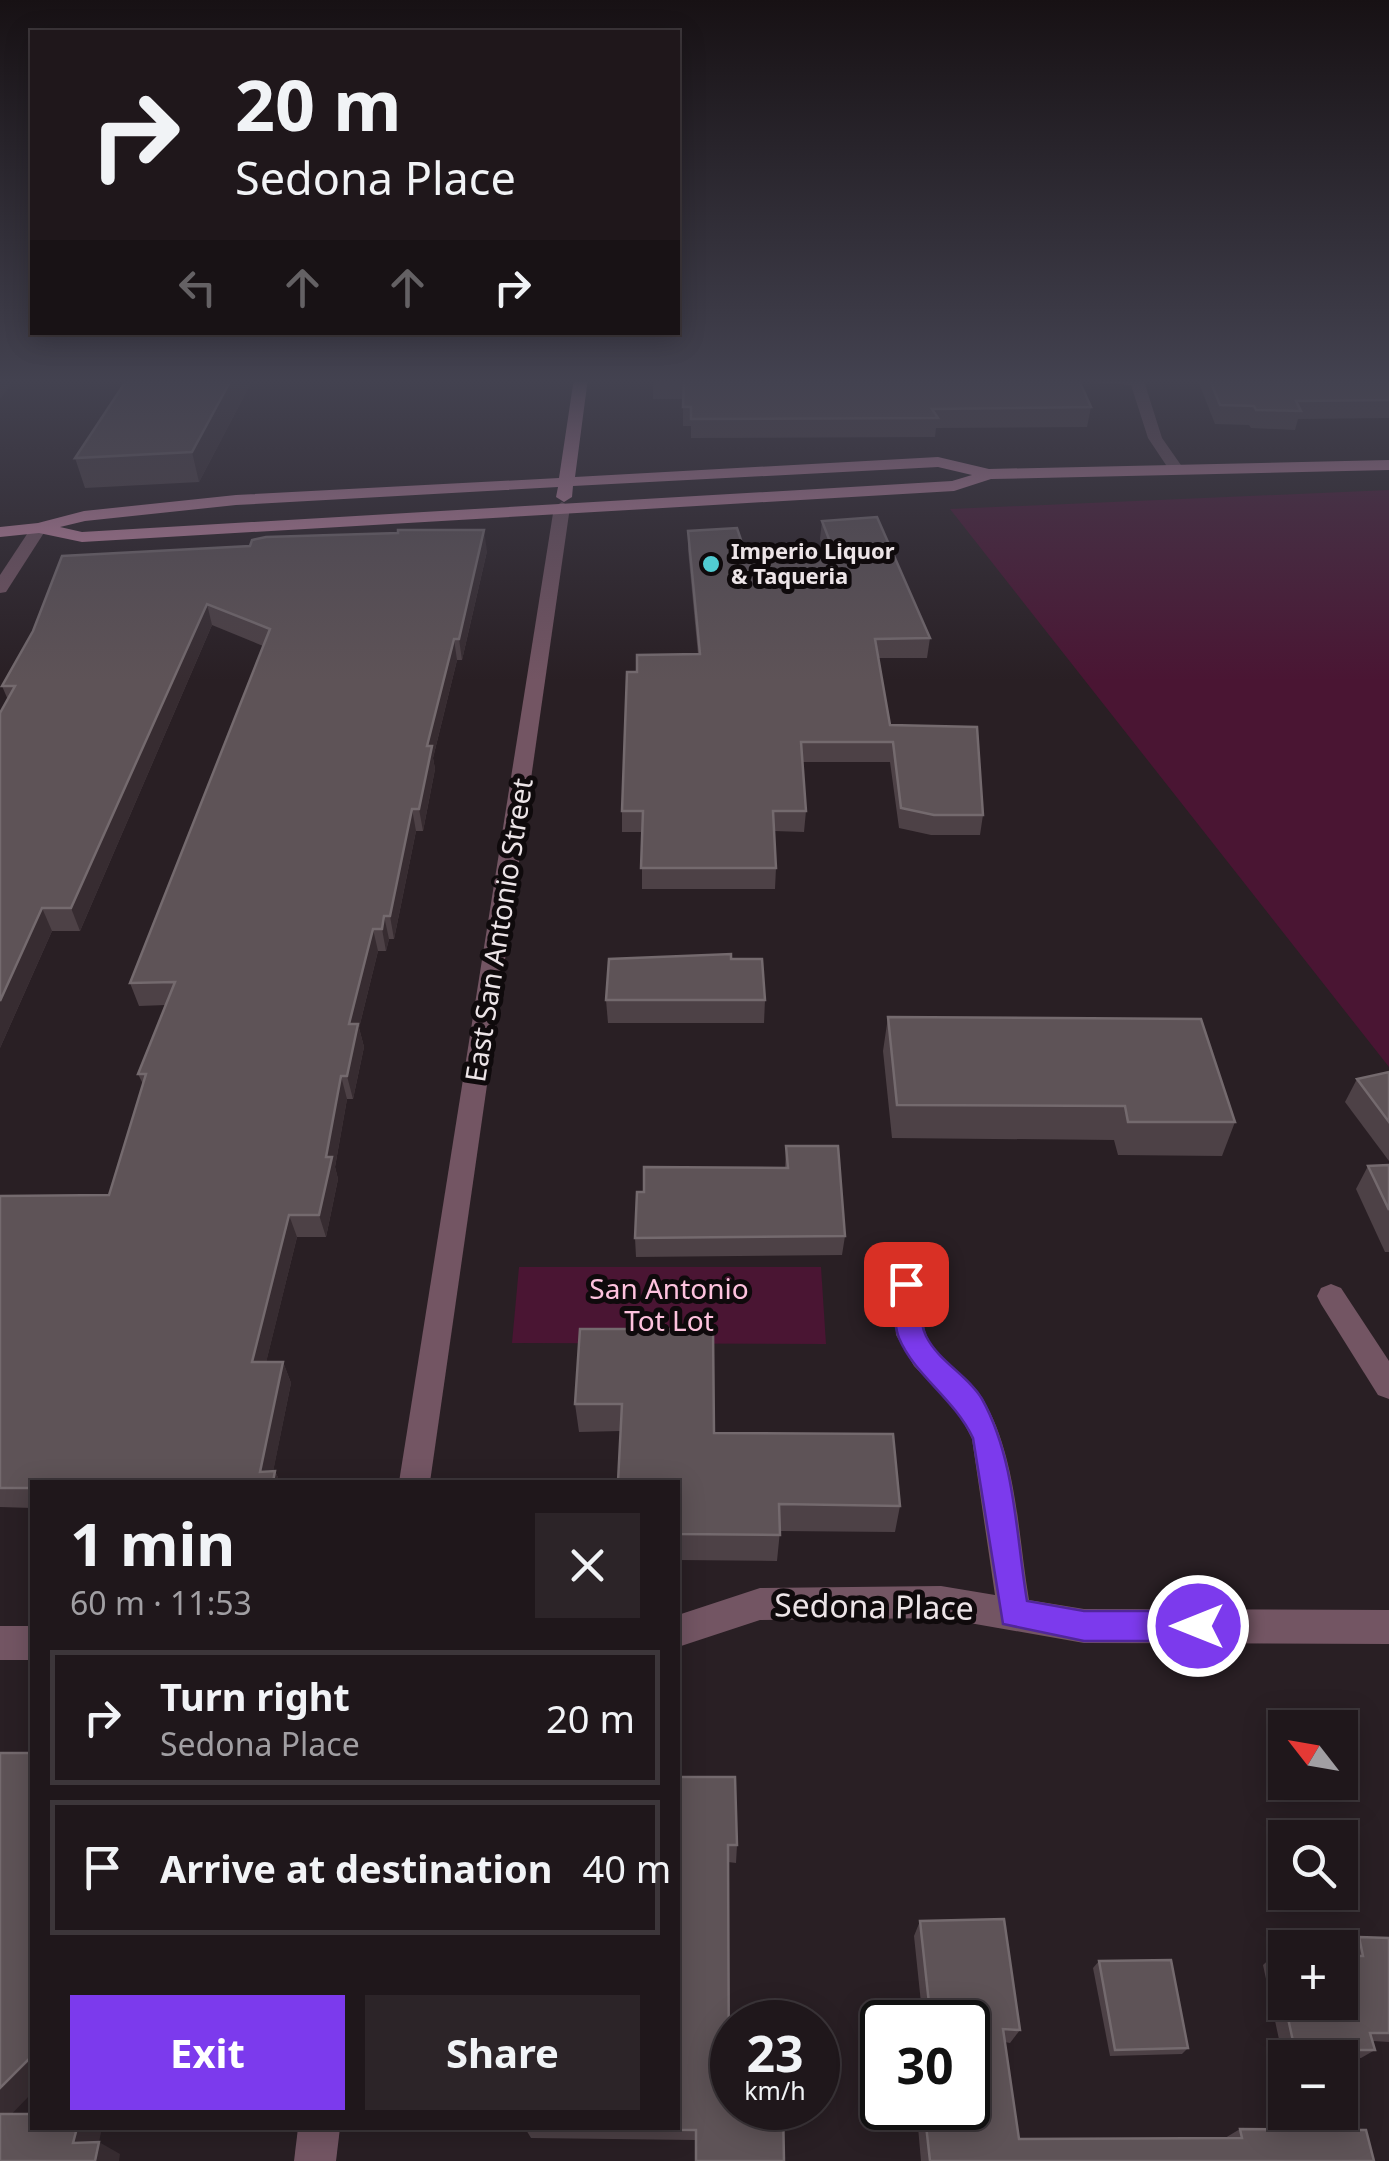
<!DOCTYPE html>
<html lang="en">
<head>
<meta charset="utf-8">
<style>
  :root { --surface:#1f171b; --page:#2c2428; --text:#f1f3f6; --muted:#a19fa3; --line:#3c363a; --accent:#7c3aed }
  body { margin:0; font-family:"Noto Sans",sans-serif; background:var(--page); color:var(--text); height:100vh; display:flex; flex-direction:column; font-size:38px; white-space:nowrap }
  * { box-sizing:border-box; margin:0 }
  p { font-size:32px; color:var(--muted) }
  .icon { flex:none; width:55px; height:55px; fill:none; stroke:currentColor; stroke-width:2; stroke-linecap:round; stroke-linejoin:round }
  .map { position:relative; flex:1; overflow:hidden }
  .panel { position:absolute; left:30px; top:1480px; width:650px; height:650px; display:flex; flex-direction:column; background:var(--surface); border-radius:0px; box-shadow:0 5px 25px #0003,0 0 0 2px var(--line) }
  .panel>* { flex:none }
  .banner { position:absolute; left:30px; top:30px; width:650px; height:305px; border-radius:0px; box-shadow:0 5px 25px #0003,0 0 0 2px var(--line); background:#1f171b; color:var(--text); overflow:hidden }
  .needle { width:65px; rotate:301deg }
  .tools { position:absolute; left:1268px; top:1710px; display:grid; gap:20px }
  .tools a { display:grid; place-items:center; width:90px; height:90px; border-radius:0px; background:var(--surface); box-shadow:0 5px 25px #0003,0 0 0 2px var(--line); font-size:50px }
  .speed { position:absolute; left:710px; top:2000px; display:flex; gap:20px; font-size:50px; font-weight:700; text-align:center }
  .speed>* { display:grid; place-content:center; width:130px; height:130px; border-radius:50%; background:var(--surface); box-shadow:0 5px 25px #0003,0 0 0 2px var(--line); line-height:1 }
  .speed small { font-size:25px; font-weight:400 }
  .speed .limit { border:5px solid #111; border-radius:15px; background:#fff; color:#111 }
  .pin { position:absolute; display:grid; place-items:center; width:85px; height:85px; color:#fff; margin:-42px; border-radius:20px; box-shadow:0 5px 15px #0006 }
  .me { position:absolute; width:110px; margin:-55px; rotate:270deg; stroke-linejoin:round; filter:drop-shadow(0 0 8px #0008) }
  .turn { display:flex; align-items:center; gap:35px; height:210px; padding:0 40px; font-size:45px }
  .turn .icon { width:130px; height:130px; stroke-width:2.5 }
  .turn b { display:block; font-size:70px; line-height:85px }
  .lanes { display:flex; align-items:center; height:95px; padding:0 40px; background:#0003; justify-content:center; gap:50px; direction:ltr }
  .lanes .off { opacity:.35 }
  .round { display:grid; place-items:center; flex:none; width:105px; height:105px; border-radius:0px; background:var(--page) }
  .overview { display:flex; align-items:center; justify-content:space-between; height:170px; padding:0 40px }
  h1 { font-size:60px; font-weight:700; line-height:75px }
  .cta { display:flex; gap:20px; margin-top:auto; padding:20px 40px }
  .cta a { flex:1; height:115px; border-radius:0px; background:var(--accent); color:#fff; font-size:40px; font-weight:700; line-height:115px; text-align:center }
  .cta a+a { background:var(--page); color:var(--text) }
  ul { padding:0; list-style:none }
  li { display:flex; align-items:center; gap:30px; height:135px; margin:0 20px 15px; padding:0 20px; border:5px solid var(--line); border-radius:0px }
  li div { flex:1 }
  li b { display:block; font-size:38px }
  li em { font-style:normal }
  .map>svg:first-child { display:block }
  .green { fill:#4a1533 }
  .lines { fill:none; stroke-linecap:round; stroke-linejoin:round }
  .minor { fill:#735563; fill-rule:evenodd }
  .major { fill:#c487a4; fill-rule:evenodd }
  .wall { fill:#4d4146 }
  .shaded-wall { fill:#372c31 }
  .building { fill:#5e5357; stroke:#746a6e; stroke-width:2.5 }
  .route { fill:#7c3aed; stroke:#51269a; stroke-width:2.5 }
  .poi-dot { fill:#51ccd2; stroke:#0f0a0c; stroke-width:4 }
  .labels { text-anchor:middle; stroke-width:10; stroke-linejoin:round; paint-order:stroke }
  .far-poi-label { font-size:22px; font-weight:bold; fill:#ece4e7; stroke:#0f0a0c; text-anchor:start }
  .street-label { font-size:28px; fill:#ece4e7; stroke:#0f0a0c }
  .park-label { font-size:28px; fill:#fec2de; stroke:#0f0a0c }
  .near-street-label { font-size:32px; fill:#ece4e7; stroke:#0f0a0c }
</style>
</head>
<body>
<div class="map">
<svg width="1389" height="2161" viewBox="0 0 1389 2161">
  <rect width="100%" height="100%" fill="#291f24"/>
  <g class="green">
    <polygon points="1389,490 1389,1067 950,509"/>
    <polygon points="519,1267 821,1267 826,1344 512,1343"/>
  </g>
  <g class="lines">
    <g class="minor">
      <polygon points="1082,378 1143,378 1162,438 1183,468 1180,471 1170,471 1148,438 1131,385 1089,382"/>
      <polygon points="562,502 570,507 430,1482 399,1482 554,507"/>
      <polygon points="33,525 47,528 6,592 0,593 0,575"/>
      <path d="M906 1272 916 1276C925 1294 919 1317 927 1336 938 1362 969 1375 983 1399 1017 1457 1018 1535 1029 1600L1084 1609 1389 1610V1644L1084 1643 941 1618 760 1620 678 1647V1615L760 1588 941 1586 995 1595 972 1439 959 1413 914 1366 896 1335 892 1284 896 1276Z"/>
      <polygon points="1331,1284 1341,1288 1389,1361 1389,1399 1378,1395 1321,1304 1317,1296 1321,1288"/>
      <rect x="0" y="1626" width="32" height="34"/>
      <polygon points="298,2128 340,2128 336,2161 294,2161"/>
    </g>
    <path class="major" d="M574 378H588L575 477 938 457 989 469 1389 460V470L991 479 954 491 82 542 39 533 0 537V527L38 523 84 511 236 495 559 478ZM938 467 972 475 952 481 82 532 60 527 85 521 236 505 558 487 556 497 564 502 572 497 573 486Z"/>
  </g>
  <g class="wall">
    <polygon points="653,378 1091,407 1087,427 936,428 935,437 691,438 691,426 683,426 683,399 653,399"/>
    <polygon points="1197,378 1389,378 1389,418 1298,419 1295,430 1251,428 1249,425 1215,424"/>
    <polygon points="253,379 199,482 85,488 75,458"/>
    <polygon points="822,521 930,638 927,658 879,658 890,725 983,815 980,835 931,835 899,828 890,762 802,762 806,811 804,832 774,831 776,868 775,889 642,889 642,832 622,832 622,811 637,672 698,654 688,550 688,531 746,555 825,552 820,539"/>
    <polygon points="487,551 462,660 457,660 433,758 435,769 423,831 416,831 394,939 389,939 386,951 378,951 359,1028 364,1047 353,1099 347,1099 335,1167 338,1179 326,1237 297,1237 266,1362 283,1362 291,1383 273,1471 275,1471 280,1482 32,1482 32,1508 0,1507 0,1196 109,1195 143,1084 138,1074 166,1005 139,1006 130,983 263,646 212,625 80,931 52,931 0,1048 8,700 2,686 33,631"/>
    <polygon points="731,959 765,1000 764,1023 608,1023 606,1000"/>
    <polygon points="888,1017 1235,1122 1222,1156 1118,1155 1114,1140 892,1138 883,1051"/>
    <polygon points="1389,1072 1389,1161 1345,1102 1357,1079"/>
    <polygon points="786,1146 845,1236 842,1255 636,1257 635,1238 644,1192 785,1168"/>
    <polygon points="1389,1165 1389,1252 1385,1252 1356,1189 1368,1166"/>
    <polygon points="580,1329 714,1433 900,1506 895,1532 780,1531 777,1561 678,1560 678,1482 621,1431 579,1432 575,1404"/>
    <polygon points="678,1777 737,1845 736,1863 728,1862 696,2140 531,2138 525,2128"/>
    <polygon points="920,1921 1020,2030 1010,2043 1005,2042 1019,2139 1225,2138 1240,2129 1374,2161 921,2161 918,2127 897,2128 895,2112 885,2112 884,2108 968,2108 968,2022 923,2022 914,1936"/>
    <polygon points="1359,1937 1389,1938 1389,2042 1373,2041 1375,2050 1361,2058 1283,2058 1263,1965 1274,1955 1348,1956 1346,1947"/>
    <polygon points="1099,1961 1188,2048 1182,2054 1110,2056 1093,1968"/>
    <polygon points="882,2036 882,2084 879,2043"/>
  </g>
  <g class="shaded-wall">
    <polygon points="0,378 16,378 0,399"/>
    <polygon points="232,378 253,379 199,482 192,452"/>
    <polygon points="484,530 487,551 462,660 459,639"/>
    <polygon points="207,604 212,625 80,931 71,908"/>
    <polygon points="454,639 457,660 433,758 435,769 423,831 419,809 427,746"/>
    <polygon points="412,809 416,831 394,939 390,916"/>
    <polygon points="42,908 52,931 0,1048 0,1001"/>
    <polygon points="384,916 389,939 386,951 382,929"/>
    <polygon points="373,929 378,951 359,1028 364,1047 353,1099 347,1076 349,1024"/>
    <polygon points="341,1076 347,1099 335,1167 338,1179 326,1237 319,1215 326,1157"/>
    <polygon points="289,1215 297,1237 261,1383 252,1362"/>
    <polygon points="283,1362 291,1383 271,1482 260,1472"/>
    <polygon points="275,1471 280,1482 273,1482"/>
    <polygon points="32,2056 32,2093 0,2126 0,2088"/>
    <polygon points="77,2128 102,2128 99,2142 120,2154 119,2161 95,2161 73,2143"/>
  </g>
  <g class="building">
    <polygon points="128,378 232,378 192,452 75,458"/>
    <polygon points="653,378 1078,378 1091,407 932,409 938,418 691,419 691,407 683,407 684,380 653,380"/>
    <polygon points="1209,378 1389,378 1389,400 1296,401 1301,411 1256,410 1254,406 1220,405"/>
    <polygon points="877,517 930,638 875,639 890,725 977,727 983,815 934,815 901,808 893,742 801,742 806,811 773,811 776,868 641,868 643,811 622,811 627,672 637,672 637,655 700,654 688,531 737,528 746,555 834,552 822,521"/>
    <polygon points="398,530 484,530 459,639 454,639 427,746 432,746 419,809 412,809 390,916 384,916 382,929 373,929 349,1024 358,1024 347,1076 341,1076 326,1157 332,1157 319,1215 289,1215 252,1362 283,1362 260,1472 275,1471 273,1482 32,1482 32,1488 0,1488 0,1196 109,1195 146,1074 138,1074 175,982 130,983 270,629 207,604 71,908 42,908 0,1001 0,713 15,686 2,686 33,631 62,556 250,546 252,540 266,537 398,533"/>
    <polygon points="731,954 731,959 762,959 765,1000 606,1000 609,959"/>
    <polygon points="888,1017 1201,1019 1235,1122 1128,1122 1125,1106 897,1105"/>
    <polygon points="1389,1072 1389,1122 1357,1079"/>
    <polygon points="786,1146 838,1146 845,1236 635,1238 637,1192 644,1192 644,1167 788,1168"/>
    <polygon points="1389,1165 1389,1210 1368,1166"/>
    <polygon points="580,1329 713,1329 714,1433 893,1434 900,1506 779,1504 780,1535 678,1534 678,1482 618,1482 622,1404 575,1404"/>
    <polygon points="0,1753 32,1753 32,2056 0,2088"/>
    <polygon points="678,1777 735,1777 737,1845 728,1845 729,2087 732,2087 732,2108 783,2108 784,2161 696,2161 696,2130 525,2128 678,2128"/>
    <polygon points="1004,1919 1020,2030 1003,2029 1019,2139 1242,2138 1240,2129 1366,2130 1374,2161 930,2161 925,2116 903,2118 902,2108 968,2108 968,2022 931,2022 920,1921"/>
    <polygon points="1359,1937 1389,1938 1389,2033 1370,2033 1375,2050 1295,2050 1274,1955 1285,1955 1285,2002 1340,2002 1340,1956 1363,1956"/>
    <polygon points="1171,1960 1188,2048 1115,2050 1099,1961"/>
    <polygon points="0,2114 32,2114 32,2128 77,2128 73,2143 99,2142 95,2161 0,2161"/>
  </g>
  <linearGradient id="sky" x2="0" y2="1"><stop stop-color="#171114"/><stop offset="0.56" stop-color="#434250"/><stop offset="1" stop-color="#434250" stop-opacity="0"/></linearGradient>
  <rect width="1389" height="681" fill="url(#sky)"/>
  <path class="route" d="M906 1273 915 1277C924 1295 917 1318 926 1336 939 1362 968 1375 982 1399 1015 1458 1016 1535 1027 1601L1084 1611H1198L1209 1616 1214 1626 1209 1637 1198 1641H1084L1003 1624 973 1438C953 1397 915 1376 899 1338 893 1323 894 1301 893 1284L897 1277Z"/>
  <circle class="poi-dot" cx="711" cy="564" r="10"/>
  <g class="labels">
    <g class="far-poi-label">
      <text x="731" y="559">Imperio Liquor<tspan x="731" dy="25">&amp; Taqueria</tspan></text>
    </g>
    <g class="street-label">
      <text transform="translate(499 930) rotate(-81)" y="10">East San Antonio Street</text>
    </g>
    <g class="park-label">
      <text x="669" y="1299">San Antonio<tspan x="669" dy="32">Tot Lot</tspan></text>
    </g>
    <g class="near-street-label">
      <text transform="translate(874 1607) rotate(1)" y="11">Sedona Place</text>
    </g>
  </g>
</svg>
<div class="tools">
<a><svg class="needle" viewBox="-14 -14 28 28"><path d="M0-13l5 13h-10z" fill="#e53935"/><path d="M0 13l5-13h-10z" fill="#a19fa3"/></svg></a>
<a><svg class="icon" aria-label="search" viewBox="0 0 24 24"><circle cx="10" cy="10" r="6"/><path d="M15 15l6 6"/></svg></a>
<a>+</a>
<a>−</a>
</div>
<div class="speed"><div>23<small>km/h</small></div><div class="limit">30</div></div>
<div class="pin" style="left:906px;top:1284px;background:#d93025"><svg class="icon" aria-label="arrive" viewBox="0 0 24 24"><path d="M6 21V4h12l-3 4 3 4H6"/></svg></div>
<svg class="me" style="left:1198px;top:1626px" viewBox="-20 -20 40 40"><circle r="17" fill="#7c3aed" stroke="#fff" stroke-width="3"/><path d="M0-11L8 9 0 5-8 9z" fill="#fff"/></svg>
<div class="banner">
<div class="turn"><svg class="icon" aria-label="right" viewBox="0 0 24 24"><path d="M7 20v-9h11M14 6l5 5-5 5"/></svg><div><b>20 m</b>Sedona Place</div></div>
<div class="lanes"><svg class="icon off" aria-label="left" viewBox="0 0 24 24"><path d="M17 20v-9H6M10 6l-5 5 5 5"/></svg><svg class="icon off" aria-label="ahead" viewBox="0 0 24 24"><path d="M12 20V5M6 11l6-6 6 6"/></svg><svg class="icon off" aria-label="ahead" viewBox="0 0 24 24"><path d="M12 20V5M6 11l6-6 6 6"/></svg><svg class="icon" aria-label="right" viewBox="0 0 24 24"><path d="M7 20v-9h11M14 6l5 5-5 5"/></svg></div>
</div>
<section class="panel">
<div class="overview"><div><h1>1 min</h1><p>60 m · 11:53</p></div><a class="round"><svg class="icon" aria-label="close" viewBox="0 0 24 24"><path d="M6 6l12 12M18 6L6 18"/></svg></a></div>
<ul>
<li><svg class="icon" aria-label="right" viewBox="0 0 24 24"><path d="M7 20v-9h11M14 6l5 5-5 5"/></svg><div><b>Turn right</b><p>Sedona Place</p></div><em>20 m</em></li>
<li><svg class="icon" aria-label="arrive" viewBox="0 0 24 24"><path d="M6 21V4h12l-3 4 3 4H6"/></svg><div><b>Arrive at destination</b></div><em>40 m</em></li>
</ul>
<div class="cta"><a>Exit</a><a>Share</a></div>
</section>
</div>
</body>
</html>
